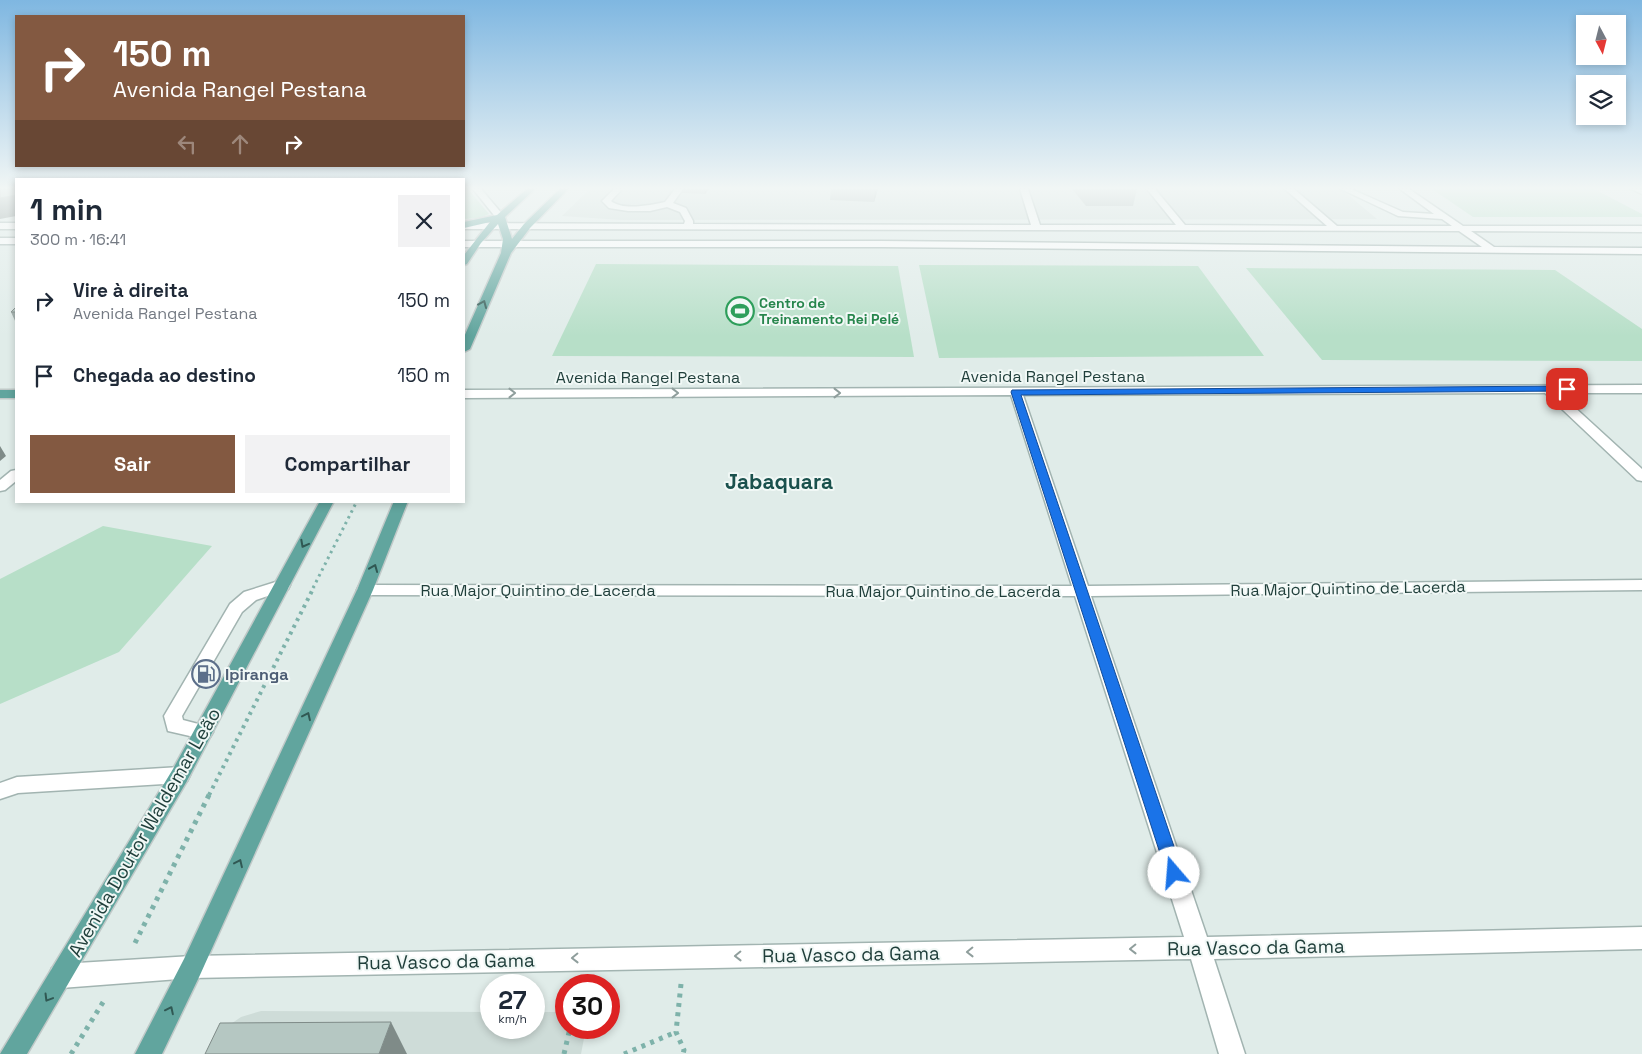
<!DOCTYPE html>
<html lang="pt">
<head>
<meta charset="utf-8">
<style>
  :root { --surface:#fff; --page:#f2f2f3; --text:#1f2937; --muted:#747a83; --accent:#835941 }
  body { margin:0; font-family:"Space Grotesk",sans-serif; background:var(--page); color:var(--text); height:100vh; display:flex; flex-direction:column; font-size:19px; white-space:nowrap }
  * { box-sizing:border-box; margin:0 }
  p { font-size:16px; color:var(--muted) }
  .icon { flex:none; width:28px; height:28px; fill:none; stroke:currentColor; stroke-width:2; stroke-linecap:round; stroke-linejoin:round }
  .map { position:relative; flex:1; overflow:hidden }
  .sheet { position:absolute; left:15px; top:178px; width:450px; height:325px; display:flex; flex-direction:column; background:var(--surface); border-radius:0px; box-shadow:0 2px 8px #0003 }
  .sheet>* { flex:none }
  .top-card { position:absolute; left:15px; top:15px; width:450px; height:152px; border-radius:0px; box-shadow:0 2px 8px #0003; background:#835941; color:#fff; overflow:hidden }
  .needle { width:32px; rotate:173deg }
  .fabs { position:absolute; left:1576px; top:15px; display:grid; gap:10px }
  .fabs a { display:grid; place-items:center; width:50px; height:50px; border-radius:0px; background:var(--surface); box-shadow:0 2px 8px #0003; font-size:25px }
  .speed { position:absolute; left:480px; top:974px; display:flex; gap:10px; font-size:25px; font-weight:700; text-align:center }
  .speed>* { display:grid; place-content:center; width:65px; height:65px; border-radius:50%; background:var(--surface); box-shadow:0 2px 8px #0003; line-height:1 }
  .speed small { font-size:12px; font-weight:400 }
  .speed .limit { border:8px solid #d22; background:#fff; color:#111 }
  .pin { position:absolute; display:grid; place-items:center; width:42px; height:42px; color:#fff; margin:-21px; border-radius:10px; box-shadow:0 2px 8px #0006 }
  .me { position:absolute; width:55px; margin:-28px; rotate:342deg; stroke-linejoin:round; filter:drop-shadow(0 0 4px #0008) }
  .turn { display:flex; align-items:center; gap:18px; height:105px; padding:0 15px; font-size:22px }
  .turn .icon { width:65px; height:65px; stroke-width:2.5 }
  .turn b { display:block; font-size:35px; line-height:42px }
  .lanes { display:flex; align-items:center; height:48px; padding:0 15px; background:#0003; justify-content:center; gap:25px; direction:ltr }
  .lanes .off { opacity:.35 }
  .round { display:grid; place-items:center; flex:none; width:52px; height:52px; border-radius:0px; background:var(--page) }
  .overview { display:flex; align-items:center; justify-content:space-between; height:85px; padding:0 15px }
  h1 { font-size:30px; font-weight:700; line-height:38px }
  .button { display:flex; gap:10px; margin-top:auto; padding:10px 15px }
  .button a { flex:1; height:58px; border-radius:0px; background:var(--accent); color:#fff; font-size:20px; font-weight:700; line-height:58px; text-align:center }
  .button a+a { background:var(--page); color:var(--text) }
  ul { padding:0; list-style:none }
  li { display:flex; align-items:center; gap:15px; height:75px; padding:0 15px }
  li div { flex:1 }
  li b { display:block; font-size:19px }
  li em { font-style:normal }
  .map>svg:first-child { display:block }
  .built { fill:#cedcd8 }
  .green { fill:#b7dfc8 }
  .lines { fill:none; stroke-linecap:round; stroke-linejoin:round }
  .minor-casing { stroke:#a2b4b1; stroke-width:3 }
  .major-casing { stroke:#c0c9c8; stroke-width:3 }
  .path-far2 { stroke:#7eb2aa; stroke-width:3; stroke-dasharray:2.5 4; stroke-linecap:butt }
  .path-far1 { stroke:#7eb2aa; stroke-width:4; stroke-dasharray:3 4.5; stroke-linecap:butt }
  .path { stroke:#7eb2aa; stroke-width:5; stroke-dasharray:4 5.5; stroke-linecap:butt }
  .minor { fill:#fff; fill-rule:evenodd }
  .major { fill:#61a59e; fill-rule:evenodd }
  .wall { fill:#9caba7 }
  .shaded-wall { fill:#7f8b88 }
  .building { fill:#b5c7c2; stroke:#7f8b88 }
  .oneway { stroke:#305853 }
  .oneway2 { stroke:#8f9e9c }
  .route { fill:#1a73e8; stroke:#114b97 }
  .labels { text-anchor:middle; stroke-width:4; stroke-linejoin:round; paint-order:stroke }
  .far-leisure-label { font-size:14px; font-weight:bold; fill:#27864d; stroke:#f1f8f6; text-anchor:start }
  .street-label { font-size:16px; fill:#1f3e3a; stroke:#f1f8f6 }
  .service-label { font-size:16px; font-weight:bold; fill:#4e5e75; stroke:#f1f8f6; text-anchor:start }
  .near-street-label { font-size:19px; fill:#1f3e3a; stroke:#f1f8f6 }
  .district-label { font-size:21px; font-weight:bold; fill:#1a514d; stroke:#f1f8f6 }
</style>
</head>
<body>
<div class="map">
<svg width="1642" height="1054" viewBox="0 0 1642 1054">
  <rect width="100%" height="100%" fill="#e0ece9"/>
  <g class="built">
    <polygon points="590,189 1341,189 1377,219 622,220 562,216"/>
    <polygon points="261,1011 491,1012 491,1028 534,1028 534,1012 566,1012 566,1028 586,1028 581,1054 207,1054 225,1028 241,1017"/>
  </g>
  <g class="green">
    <polygon points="464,189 468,189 489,214 480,218 464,219"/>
    <polygon points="1432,189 1594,189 1642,214 1642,217 1473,217"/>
    <polygon points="596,264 898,266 914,357 552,356"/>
    <polygon points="919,265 1198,266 1264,356 939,358"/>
    <polygon points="1246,268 1555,270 1642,329 1642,361 1322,360"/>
    <polygon points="103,526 212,546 119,652 0,704 0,579"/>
  </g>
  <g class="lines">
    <defs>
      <g id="minor">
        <polygon points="473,189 481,189 503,215 503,219 497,219"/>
        <path d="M614 189H622L611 201C623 211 651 205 665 202L675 189H683L673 203 686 208 693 221V224L1031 225 1020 189H1028L1040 225H1176L1147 189H1155L1185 225 1327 226 1285 189H1294L1337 226H1452L1442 219 1398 216 1341 189H1351L1403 212 1434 214 1400 189H1409L1463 226H1642V232L1471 231 1494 247 1642 248V254L881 247H464V241H881L1482 247 1459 231 464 229V223L684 224 685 221 680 212 667 207 650 211H628L609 208 602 201Z"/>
        <polygon points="1631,189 1642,189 1642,194"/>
        <rect x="0" y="223" width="16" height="6"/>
        <rect x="0" y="238" width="16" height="6"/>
        <polygon points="1642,385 1642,393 1559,393 1642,469 1642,481 1637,480 1545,393 1023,395 1088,586 1642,580 1642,590 1091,596 1207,937 1642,927 1642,949 1214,959 1245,1054 1219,1054 1191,959 192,978 61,988 52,984 49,976 52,968 61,964 192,956 1184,937 1075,596 365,595 359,594 357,590 359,586 365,585 1072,586 1011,395 464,398 464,390"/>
        <polygon points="16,470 16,481 5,490 0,491 0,480 11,471"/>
        <polygon points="282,580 288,581 290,585 288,589 256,600 242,612 182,716 183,720 210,727 213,732 210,737 203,739 168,731 164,716 230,604 244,592"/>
        <polygon points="180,767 187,769 190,775 187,781 180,783 18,793 0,799 0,783 17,777"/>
      </g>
      <g id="major">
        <polygon points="527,189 535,189 505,217 512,239 524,224 560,189 568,189 530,228 511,253 470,349 464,352 464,337 501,253 503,239 498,224 481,243 467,264 464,265 464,255 490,222 464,228 464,222 497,215"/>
        <rect x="0" y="390" width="16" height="8"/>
        <polygon points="320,501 334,501 187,781 27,1054 0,1054 173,769"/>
        <polygon points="394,501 408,501 373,590 200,975 162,1054 135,1054 184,959 357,590"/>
      </g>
    </defs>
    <use href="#minor" class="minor-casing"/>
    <use href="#major" class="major-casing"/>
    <polyline class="path-far2" points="313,588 357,501"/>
    <polyline class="path-far1" points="209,795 314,587"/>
    <g class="path">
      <polyline points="135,943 210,793"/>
      <polyline points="681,984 676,1032 684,1050 683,1054"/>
      <polyline points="71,1054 105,999"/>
      <polyline points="564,1054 570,1028"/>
      <polyline points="624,1054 676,1032"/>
    </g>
    <use href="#minor" class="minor"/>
    <use href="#major" class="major"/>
  </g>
  <g class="wall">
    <polygon points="682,189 709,189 705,194 682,193"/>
    <polygon points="831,189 878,189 874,202 830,200"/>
    <polygon points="1072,189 1137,189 1133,206 1086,206"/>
    <polygon points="16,307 16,323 11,312"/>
  </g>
  <g class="shaded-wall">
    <polygon points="705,189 709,189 705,194"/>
    <polygon points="875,189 878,189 874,202"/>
    <polygon points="16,195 16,216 0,219 0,198"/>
    <polygon points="0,446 6,456 0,461"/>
    <polygon points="391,1022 407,1054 379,1054"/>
  </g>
  <g class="building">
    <polygon points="0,189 16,189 16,195 0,198"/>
    <polygon points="16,307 16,312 11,312"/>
    <polygon points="391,1022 379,1054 205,1054 220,1023"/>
  </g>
  <defs><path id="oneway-chevron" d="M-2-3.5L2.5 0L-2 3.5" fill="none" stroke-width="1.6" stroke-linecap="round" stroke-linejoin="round" transform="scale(1.25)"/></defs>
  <g class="oneway">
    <use href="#oneway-chevron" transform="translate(483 304) rotate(-67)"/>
    <use href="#oneway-chevron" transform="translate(304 544) rotate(118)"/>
    <use href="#oneway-chevron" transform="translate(374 568) rotate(-68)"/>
    <use href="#oneway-chevron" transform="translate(307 716) rotate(-65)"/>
    <use href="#oneway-chevron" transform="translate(239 863) rotate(-65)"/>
    <use href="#oneway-chevron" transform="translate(48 998) rotate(121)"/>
    <use href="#oneway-chevron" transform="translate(170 1010) rotate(-64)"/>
  </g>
  <g class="oneway2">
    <use href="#oneway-chevron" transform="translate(512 393)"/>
    <use href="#oneway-chevron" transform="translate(675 393)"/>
    <use href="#oneway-chevron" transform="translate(837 393)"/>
    <use href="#oneway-chevron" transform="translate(1133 949) rotate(179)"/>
    <use href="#oneway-chevron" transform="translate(970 952) rotate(179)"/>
    <use href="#oneway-chevron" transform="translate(738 956) rotate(179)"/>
    <use href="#oneway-chevron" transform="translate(575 958) rotate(179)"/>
  </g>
  <linearGradient id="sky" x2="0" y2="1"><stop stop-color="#7fb7e1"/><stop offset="0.56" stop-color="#f1f6f5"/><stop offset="1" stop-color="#f1f6f5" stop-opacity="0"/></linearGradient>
  <rect width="1642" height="336" fill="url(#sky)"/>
  <polygon class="route" points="1567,386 1570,387 1570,391 1021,395 1183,873 1180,878 1174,880 1168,878 1011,392 1012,390"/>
  <defs>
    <symbol id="stadium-ring" viewBox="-11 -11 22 22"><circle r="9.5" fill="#f1f8f6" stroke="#2e9e5b" stroke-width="1.5"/><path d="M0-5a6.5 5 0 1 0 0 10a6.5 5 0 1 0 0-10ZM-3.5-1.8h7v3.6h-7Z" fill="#2e9e5b"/></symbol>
    <symbol id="fuel-ring" viewBox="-11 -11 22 22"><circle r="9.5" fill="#f1f8f6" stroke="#5c6f8a" stroke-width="1.5"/><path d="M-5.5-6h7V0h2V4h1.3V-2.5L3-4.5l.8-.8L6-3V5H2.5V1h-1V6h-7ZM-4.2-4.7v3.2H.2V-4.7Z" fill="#5c6f8a"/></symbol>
  </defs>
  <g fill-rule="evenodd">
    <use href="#stadium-ring" x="724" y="295" width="32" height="32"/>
    <use href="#fuel-ring" x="190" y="658" width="32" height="32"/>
  </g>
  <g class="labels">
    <g class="far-leisure-label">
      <text x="759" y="308">Centro de<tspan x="759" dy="16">Treinamento Rei Pelé</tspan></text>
    </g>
    <g class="street-label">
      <text x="1053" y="382">Avenida Rangel Pestana</text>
      <text x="648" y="383">Avenida Rangel Pestana</text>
      <text transform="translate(1348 588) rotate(-1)" y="6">Rua Major Quintino de Lacerda</text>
      <text x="538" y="596">Rua Major Quintino de Lacerda</text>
      <text x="943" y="597">Rua Major Quintino de Lacerda</text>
    </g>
    <g class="service-label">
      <text x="225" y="680">Ipiranga</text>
    </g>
    <g class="near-street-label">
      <text transform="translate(144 832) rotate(-60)" y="7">Avenida Doutor Waldemar Leão</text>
      <text transform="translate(1256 947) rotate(-1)" y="7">Rua Vasco da Gama</text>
      <text transform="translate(851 954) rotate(-1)" y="7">Rua Vasco da Gama</text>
      <text transform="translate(446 961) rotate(-1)" y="7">Rua Vasco da Gama</text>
    </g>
    <g class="district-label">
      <text x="779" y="489">Jabaquara</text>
    </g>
  </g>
</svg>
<div class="fabs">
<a><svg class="needle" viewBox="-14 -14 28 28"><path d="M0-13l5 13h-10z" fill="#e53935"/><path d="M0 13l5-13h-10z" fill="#747a83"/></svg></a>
<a><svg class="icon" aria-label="layers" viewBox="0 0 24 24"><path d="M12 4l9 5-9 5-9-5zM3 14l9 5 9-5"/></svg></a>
</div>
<div class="speed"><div>27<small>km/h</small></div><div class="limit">30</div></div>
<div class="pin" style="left:1567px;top:389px;background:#d93025"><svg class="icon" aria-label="arrive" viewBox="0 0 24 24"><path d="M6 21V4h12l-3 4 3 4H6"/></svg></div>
<svg class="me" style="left:1174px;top:873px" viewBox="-20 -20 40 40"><circle r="19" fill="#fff"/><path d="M0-13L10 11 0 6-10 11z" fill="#1a73e8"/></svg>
<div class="top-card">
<div class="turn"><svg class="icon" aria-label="right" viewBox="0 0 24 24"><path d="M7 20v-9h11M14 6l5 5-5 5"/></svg><div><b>150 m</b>Avenida Rangel Pestana</div></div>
<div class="lanes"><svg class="icon off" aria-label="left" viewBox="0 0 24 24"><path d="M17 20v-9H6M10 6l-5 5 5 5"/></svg><svg class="icon off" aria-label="ahead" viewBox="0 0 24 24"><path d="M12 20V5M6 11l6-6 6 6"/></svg><svg class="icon" aria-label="right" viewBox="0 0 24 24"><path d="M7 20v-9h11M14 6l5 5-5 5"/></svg></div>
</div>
<section class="sheet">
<div class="overview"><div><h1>1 min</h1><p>300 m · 16:41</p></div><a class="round"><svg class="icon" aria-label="close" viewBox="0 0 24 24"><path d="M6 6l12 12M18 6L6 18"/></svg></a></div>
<ul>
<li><svg class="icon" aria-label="right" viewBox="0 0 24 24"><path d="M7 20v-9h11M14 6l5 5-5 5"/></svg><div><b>Vire à direita</b><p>Avenida Rangel Pestana</p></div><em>150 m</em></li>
<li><svg class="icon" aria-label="arrive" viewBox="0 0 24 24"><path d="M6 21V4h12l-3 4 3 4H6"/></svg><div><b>Chegada ao destino</b></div><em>150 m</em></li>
</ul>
<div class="button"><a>Sair</a><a>Compartilhar</a></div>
</section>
</div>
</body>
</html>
